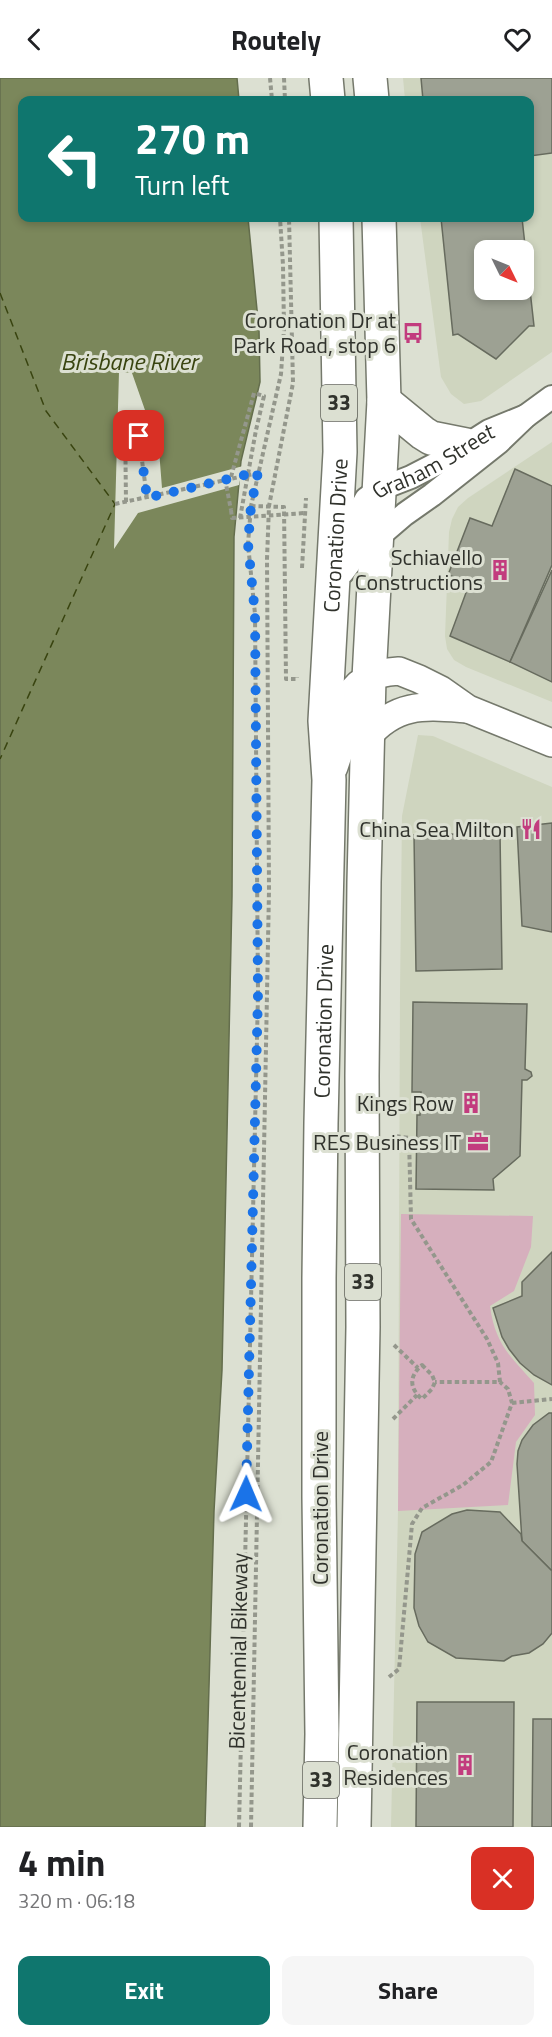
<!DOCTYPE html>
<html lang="en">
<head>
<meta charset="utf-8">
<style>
  :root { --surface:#fff; --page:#f6f6f6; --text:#202124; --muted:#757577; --accent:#0f766e }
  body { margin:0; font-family:"Titillium Web",sans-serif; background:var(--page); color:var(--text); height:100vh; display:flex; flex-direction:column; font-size:22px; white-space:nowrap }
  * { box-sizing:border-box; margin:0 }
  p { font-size:20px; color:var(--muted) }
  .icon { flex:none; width:33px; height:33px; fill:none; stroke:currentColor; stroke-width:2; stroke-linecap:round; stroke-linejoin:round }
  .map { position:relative; height:1749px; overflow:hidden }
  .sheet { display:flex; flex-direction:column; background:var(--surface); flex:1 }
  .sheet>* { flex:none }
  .guide { position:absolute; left:18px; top:18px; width:516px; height:126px; border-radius:12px; box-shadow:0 3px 9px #0003; background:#0f766e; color:#fff; overflow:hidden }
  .needle { width:39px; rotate:133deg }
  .fabs { position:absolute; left:474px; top:162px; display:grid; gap:12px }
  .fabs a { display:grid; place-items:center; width:60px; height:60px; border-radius:12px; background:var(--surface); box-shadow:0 3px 9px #0003; font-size:30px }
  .pin { position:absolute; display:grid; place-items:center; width:51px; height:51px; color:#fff; margin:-26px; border-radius:12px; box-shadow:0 3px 9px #0006 }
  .me { position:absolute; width:66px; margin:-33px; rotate:1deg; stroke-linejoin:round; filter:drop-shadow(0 0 4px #0008) }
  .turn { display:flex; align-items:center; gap:21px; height:126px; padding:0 18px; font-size:27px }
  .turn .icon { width:78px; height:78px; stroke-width:2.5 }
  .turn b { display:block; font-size:42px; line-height:51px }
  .round { display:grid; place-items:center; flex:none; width:63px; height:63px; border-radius:12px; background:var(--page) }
  .summary { display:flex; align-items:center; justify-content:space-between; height:102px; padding:0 18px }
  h1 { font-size:36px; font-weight:700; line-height:45px }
  .primary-button { display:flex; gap:12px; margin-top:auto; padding:12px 18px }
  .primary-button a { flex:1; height:69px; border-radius:12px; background:var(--accent); color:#fff; font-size:24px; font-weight:700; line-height:69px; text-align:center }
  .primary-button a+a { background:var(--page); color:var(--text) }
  header { display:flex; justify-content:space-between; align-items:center; height:78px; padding:0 18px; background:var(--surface); font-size:27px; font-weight:700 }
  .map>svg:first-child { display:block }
  .built { fill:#cfd5bf; fill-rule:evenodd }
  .green { fill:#d6afbd }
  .water { fill:#7b875b; stroke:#646e4d; stroke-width:1.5 }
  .pier { fill:#dce0d2 }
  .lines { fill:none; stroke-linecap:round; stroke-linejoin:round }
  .ferry { stroke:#394410; stroke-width:1.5; stroke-dasharray:8 6; stroke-linecap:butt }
  .building { fill:#9da193; stroke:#676b5e; stroke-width:1.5; fill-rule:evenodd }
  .minor-casing { stroke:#75796c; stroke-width:26 }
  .tertiary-casing { stroke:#75796c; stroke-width:30 }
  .trunk-casing { stroke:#75796c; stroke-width:36 }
  .path { stroke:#94978c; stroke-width:4; stroke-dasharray:4.5 3; stroke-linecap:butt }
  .minor { stroke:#fff; stroke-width:22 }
  .tertiary { stroke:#fff; stroke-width:27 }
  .trunk { stroke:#fff; stroke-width:33 }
  .path-bridge { stroke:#94978c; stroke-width:4; stroke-dasharray:4.5 3; stroke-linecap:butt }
  .route { stroke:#1a73e8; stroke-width:10; stroke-dasharray:0 18 }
  .labels { text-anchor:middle; stroke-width:6; stroke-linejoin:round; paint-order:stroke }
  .shield { fill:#dce0d2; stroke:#64665e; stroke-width:1.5 }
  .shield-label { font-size:21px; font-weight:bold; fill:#30322c }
  .poi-label { font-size:22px; fill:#30322c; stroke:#dce0d2; text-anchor:end }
  .street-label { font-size:22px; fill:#30322c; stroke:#dce0d2 }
  .water-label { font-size:24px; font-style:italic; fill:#394410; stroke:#dce0d2 }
</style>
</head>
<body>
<header><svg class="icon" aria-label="back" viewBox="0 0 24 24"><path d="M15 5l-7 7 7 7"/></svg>Routely<svg class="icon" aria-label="heart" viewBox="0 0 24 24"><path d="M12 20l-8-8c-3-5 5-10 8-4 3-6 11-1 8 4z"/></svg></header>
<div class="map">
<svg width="552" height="1749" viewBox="0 0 552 1749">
  <rect width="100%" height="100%" fill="#dce0d2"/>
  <g class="built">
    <path d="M403 0H552V274L481 323 464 326 451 316 441 299 420 140H530V22H405ZM484 172H524V212H484Z"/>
    <polygon points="552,364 552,624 466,589 454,582 447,571 445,558 449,454 452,441 458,429 468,420"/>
    <polygon points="418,657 433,658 552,709 552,1749 391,1749 398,1433 400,914 402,738"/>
  </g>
  <path class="green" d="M401 1136 533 1138 531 1169 514 1213 490 1228C495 1266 510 1278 534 1305L535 1337 516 1364 508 1427 398 1433Z"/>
  <polygon class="water" points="0,0 237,0 239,22 22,22 22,140 248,140 259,252 260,304 241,383 234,459 232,818 222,1292 214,1433 205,1749 0,1749"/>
  <polygon class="pier" points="119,294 132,295 159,372 162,410 243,388 239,407 138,435 114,471"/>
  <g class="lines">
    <polyline class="ferry" points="0,215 46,333 115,426 0,681"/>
  </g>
  <g class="building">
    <polygon points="421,0 552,0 552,75 530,78 530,22 423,22"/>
    <path d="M441 140H522L534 248H529L496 281 458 256 453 257ZM484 172H524V212H484Z"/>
    <polygon points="515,391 552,408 552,487 510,584 450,558 470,504 448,497 470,440 492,448"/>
    <polygon points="552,492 552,604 510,584"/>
    <polygon points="552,745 552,854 522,848 517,749"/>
    <polygon points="500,755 502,891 416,893 414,757"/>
    <polygon points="413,924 527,926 525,991 531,994 532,998 527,1002 522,1002 520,1078 493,1101 494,1112 416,1111 417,1037 420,1037 421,1014 412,1014"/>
    <polygon points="552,1174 552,1307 534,1297 520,1285 509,1271 502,1259 493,1230 522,1218 522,1204"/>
    <polygon points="549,1335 552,1335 552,1493 522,1463 517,1386 518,1373 522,1362 533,1347"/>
    <polygon points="467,1432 500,1434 521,1456 522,1463 552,1493 552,1555 543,1566 529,1575 512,1578 504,1583 456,1580 428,1564 419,1548 414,1530 415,1476 422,1454 452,1436"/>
    <polygon points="417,1624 514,1624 513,1749 416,1749"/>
    <polygon points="533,1641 552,1641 552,1749 532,1749"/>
  </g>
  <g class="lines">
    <defs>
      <g id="minor">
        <polyline points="377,460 405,436 432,417 499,364 526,338 552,319"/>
        <path id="s1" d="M343 494 349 486 354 443 366 421 380 411 411 399 442 383 489 353 526 338"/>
      </g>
      <g id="tertiary">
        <path d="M367 659C397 624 425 628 467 631"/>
        <polyline points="334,689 339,674 343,631 346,620 359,606 379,596 389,594 399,593 419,601 441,612 468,631 552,665"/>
      </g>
      <g id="trunk">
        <polyline points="326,0 328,22"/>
        <polyline points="370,0 372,22"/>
        <polyline points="384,323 423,355 431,360 466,367"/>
        <path id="s2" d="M320 1749 322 1656 319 1419V1200L321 1045 329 702 325 643 340 374 336 140"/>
        <polyline points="354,1749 363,1249 362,998 364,804 369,600 384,323 379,140"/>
      </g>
    </defs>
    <use href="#minor" class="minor-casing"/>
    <use href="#tertiary" class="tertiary-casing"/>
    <use href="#trunk" class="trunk-casing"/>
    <g class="path">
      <polyline points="270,0 272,22"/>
      <polyline points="284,0 285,22"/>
      <polyline points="231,399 254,315 264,318 256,352"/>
      <polyline points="225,401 231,432"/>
      <polyline points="126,424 125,340 136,337 147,420"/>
      <polyline points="115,426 258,395"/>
      <polyline points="251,428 284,429 286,601 297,601 297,599"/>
      <polyline points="302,490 306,420"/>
      <polyline points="396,1058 409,1060 411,1141 487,1261 498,1285 500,1304 435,1304"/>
      <polyline points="394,1267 418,1290"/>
      <path d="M422 1287 432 1297 435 1304 432 1311 422 1321C409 1310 409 1298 422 1287Z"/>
      <polyline points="512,1325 552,1321"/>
      <polyline points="393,1341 417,1317"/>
      <polyline points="389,1599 399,1591 412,1446 422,1430 463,1407 491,1384 512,1325 508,1311 500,1304"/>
      <polyline points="239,1749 258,916 255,536 248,466 251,428 281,296 284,251 283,187 280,140"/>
      <polyline points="251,1749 269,812 267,481 269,428 293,305 289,140"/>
    </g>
    <use href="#minor" class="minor"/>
    <use href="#tertiary" class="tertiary"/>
    <use href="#trunk" class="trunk"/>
    <g class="path-bridge">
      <polyline points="231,432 232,440 305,435"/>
      <polyline points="240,440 256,352"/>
    </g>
  </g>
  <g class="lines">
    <polyline class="route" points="139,358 147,420 258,394 251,428 248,466 255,536 258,916 246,1416"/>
  </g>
  <defs>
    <symbol id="bus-bare" viewBox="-9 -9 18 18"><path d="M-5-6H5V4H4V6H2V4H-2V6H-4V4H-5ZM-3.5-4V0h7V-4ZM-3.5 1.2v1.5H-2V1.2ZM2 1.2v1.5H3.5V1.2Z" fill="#c23c7e" stroke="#dce0d2" stroke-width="2.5" paint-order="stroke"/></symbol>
    <symbol id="building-bare" viewBox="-9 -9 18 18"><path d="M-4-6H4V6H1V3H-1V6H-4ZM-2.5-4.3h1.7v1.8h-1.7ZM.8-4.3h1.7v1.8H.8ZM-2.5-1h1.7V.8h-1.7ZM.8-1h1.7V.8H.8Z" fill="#c23c7e" stroke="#dce0d2" stroke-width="2.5" paint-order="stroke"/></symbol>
    <symbol id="restaurant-bare" viewBox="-9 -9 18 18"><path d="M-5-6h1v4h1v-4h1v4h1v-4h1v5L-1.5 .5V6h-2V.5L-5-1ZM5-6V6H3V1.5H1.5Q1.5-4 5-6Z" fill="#c23c7e" stroke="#dce0d2" stroke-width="2.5" paint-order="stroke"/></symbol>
    <symbol id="office-bare" viewBox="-9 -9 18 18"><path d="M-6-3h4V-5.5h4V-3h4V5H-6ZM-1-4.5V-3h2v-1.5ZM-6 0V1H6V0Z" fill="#c23c7e" stroke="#dce0d2" stroke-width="2.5" paint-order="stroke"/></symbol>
  </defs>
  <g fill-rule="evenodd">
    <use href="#bus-bare" x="398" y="240" width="30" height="30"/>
    <use href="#building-bare" x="485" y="477" width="30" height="30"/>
    <use href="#restaurant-bare" x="516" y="736" width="30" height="30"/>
    <use href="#building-bare" x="456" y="1010" width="30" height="30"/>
    <use href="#office-bare" x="463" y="1049" width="30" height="30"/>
    <use href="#building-bare" x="450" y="1672" width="30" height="30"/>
  </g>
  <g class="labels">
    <g class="shield">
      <rect x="321" y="307" width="36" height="36" rx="4.5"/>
      <rect x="345" y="1186" width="36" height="36" rx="4.5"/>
      <rect x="303" y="1684" width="36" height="36" rx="4.5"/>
    </g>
    <g class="shield-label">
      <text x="339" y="332">33</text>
      <text x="363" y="1211">33</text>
      <text x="321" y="1709">33</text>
    </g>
    <g class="poi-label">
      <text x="396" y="250">Coronation Dr at<tspan x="396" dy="25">Park Road, stop 6</tspan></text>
      <text x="483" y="487">Schiavello<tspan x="483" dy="25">Constructions</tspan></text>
      <text x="514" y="759">China Sea Milton</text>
      <text x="454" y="1033">Kings Row</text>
      <text x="461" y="1072">RES Business IT</text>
      <text x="448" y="1682">Coronation<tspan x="448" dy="25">Residences</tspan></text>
    </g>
    <g class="street-label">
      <text dy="8" stroke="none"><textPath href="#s1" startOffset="156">Graham Street</textPath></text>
      <text dy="8" stroke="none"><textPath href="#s2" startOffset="1292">Coronation Drive</textPath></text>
      <text dy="8" stroke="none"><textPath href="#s2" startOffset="806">Coronation Drive</textPath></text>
      <text transform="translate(320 1430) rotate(-90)" y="8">Coronation Drive</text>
      <text transform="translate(238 1573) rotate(-89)" y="8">Bicentennial Bikeway</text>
    </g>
    <g class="water-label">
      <text x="129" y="292">Brisbane River</text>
    </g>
  </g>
</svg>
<div class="fabs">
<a><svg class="needle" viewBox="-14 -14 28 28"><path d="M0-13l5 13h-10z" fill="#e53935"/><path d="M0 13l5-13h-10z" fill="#757577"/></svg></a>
</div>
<div class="pin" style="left:139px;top:358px;background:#d93025"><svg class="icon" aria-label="arrive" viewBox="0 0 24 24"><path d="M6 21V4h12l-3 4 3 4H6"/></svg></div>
<svg class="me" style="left:246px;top:1416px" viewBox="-20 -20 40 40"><path d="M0-17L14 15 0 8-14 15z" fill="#1a73e8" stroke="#fff" stroke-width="4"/></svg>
<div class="guide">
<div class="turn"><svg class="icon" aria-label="left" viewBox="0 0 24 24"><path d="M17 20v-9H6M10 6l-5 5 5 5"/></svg><div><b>270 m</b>Turn left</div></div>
</div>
</div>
<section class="sheet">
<div class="summary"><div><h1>4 min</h1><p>320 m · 06:18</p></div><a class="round" style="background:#d93025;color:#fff"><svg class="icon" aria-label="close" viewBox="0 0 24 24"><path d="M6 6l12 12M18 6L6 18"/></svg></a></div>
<div class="primary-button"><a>Exit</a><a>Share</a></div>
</section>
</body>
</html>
